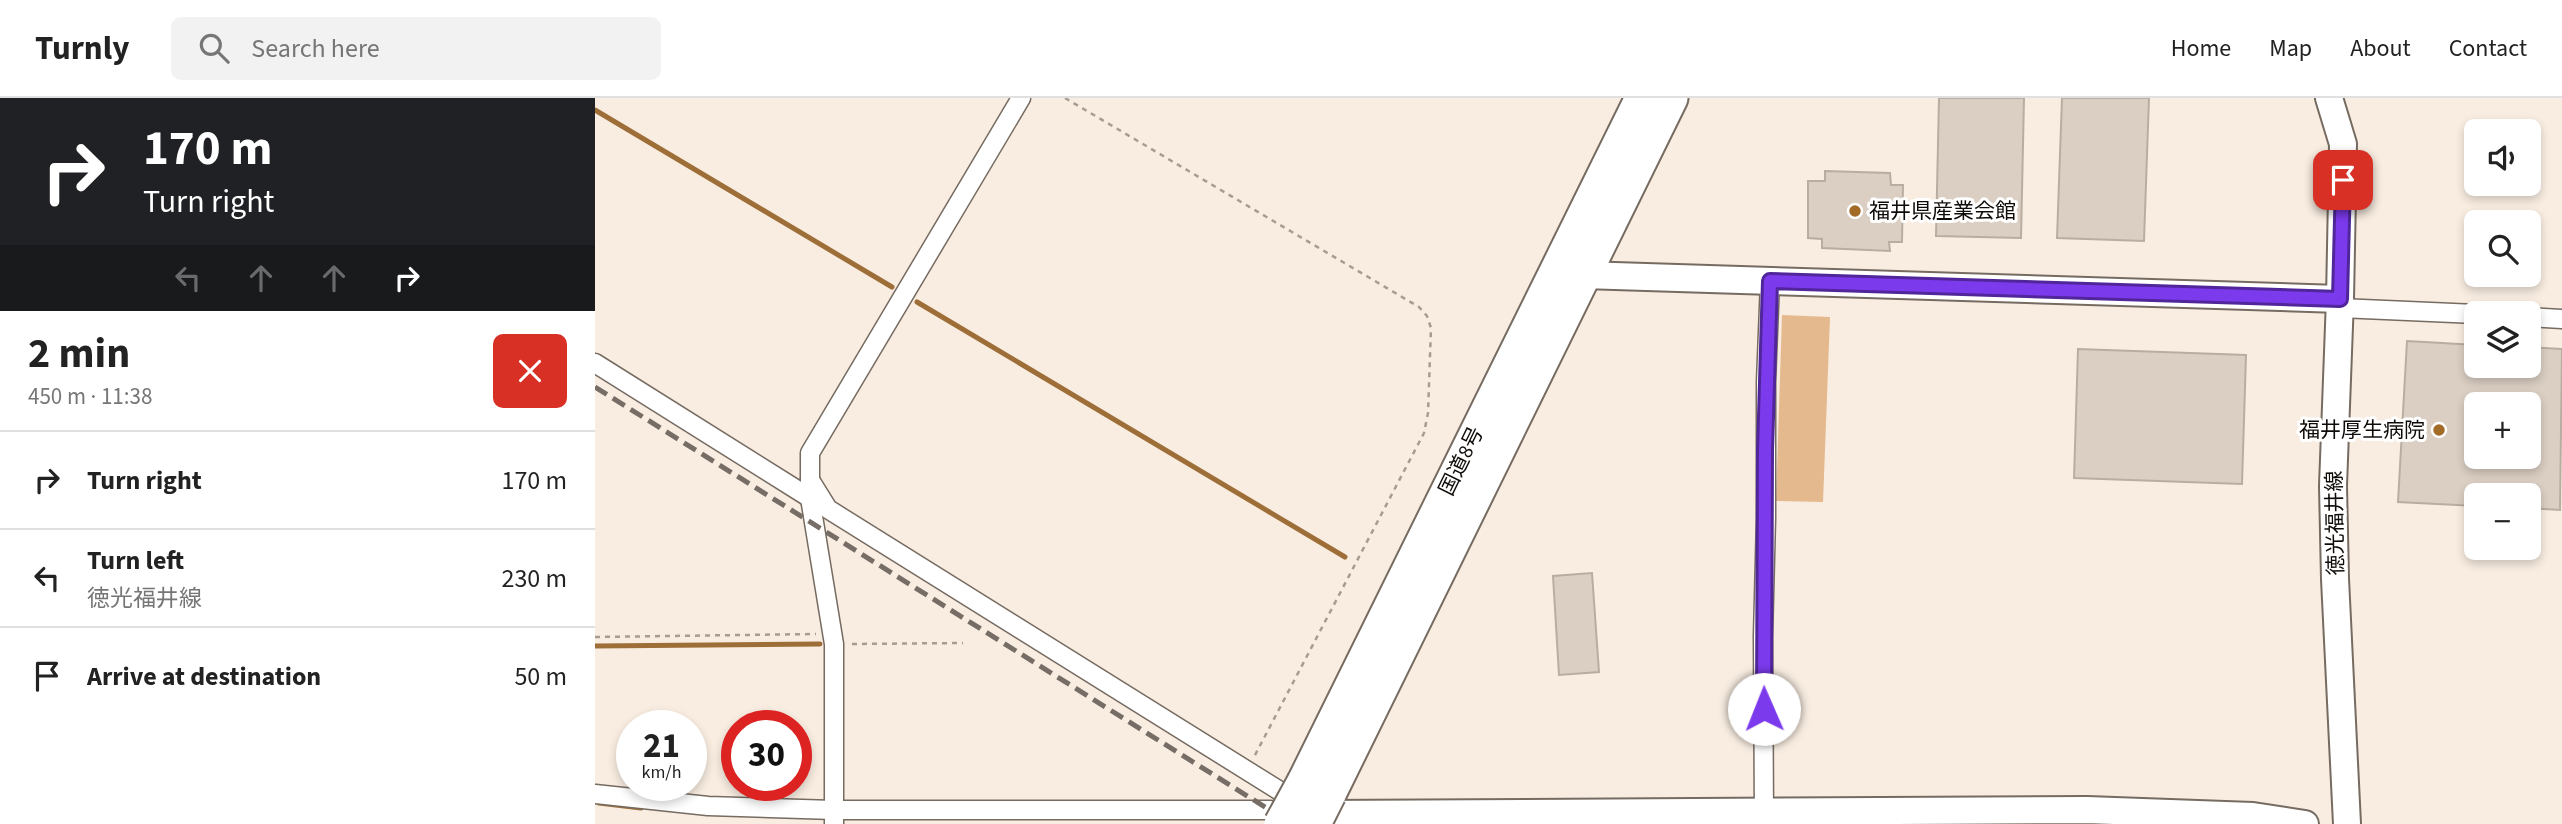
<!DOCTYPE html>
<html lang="en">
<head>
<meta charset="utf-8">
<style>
  :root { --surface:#fff; --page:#f2f2f2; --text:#222; --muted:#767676; --line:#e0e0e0 }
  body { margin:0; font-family:"Source Sans 3","Noto Sans JP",sans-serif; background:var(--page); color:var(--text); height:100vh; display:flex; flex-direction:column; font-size:26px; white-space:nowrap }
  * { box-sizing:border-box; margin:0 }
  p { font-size:23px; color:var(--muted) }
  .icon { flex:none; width:38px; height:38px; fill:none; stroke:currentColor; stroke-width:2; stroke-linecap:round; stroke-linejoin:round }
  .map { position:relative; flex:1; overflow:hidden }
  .details { display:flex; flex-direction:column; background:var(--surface); width:595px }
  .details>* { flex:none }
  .top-card { background:#202124; color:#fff; overflow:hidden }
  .fabs { position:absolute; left:1869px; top:21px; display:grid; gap:14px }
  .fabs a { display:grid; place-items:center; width:77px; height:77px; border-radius:10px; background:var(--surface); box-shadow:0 4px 10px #0003; font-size:35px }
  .speed { position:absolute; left:21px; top:612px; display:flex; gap:14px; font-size:35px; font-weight:700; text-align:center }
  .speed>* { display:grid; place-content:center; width:91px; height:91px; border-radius:50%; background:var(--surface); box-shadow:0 4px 10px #0003; line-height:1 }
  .speed small { font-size:18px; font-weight:400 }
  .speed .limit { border:10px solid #d22; background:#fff; color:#111 }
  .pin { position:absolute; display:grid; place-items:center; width:60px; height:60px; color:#fff; margin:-30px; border-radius:14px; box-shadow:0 4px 10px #0006 }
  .me { position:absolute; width:77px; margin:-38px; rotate:359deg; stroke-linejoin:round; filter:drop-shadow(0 0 5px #0008) }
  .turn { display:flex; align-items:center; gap:24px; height:147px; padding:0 28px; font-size:32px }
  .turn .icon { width:91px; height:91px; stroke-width:2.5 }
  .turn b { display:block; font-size:49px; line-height:60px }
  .lanes { display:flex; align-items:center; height:66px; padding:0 28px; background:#0003; justify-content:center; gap:35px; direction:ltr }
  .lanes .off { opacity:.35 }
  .round { display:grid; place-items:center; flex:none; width:74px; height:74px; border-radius:10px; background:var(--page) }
  .headline { display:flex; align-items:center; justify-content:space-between; height:119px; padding:0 28px }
  h1 { font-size:42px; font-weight:700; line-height:52px }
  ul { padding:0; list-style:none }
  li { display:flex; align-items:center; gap:21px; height:98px; padding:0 28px; border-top:2px solid var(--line) }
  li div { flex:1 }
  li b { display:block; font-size:26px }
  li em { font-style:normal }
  header { display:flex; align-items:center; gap:42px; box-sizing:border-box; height:98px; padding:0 35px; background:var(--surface); border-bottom:2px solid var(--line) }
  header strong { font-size:33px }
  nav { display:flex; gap:38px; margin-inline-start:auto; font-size:24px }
  .search { width:490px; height:63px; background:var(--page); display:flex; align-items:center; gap:18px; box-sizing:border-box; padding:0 24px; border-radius:10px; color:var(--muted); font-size:26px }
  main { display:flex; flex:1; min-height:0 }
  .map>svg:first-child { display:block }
  .green { fill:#e4b98d }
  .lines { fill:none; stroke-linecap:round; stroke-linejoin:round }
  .stream { stroke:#9e6e38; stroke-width:5 }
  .building { fill:#dbcfc3; stroke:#b9ada2; stroke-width:2; fill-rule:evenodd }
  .street-casing { stroke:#766b61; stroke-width:21 }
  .secondary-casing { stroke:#766b61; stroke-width:30 }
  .highway-casing { stroke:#766b61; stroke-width:37 }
  .path { stroke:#a69c94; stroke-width:2.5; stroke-dasharray:5 5; stroke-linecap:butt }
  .street { stroke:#fff; stroke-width:18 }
  .secondary { stroke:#fff; stroke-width:26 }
  .highway { stroke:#fff; stroke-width:33 }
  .rail { stroke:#756d66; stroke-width:5; stroke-dasharray:14 7; stroke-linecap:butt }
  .highway-bridge-casing { stroke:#766b61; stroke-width:37; stroke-linecap:butt }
  .highway-bridge { stroke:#fff; stroke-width:33 }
  .route-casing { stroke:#51269a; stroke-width:18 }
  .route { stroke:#7c3aed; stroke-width:12 }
  .poi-dot { fill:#a36b28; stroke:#fff; stroke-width:2.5 }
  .labels { text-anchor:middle; stroke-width:6; stroke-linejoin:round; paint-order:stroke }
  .poi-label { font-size:21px; fill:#0f0b08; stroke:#fff; text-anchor:start }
  .street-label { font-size:21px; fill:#0f0b08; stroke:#fff }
</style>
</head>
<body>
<header>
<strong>Turnly</strong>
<div class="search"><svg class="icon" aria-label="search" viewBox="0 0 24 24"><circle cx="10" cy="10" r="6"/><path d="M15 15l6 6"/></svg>Search here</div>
<nav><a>Home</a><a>Map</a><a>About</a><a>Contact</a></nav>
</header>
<main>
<section class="details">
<div class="top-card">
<div class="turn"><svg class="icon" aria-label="right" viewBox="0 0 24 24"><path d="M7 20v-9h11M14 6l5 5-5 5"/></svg><div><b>170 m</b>Turn right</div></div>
<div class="lanes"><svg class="icon off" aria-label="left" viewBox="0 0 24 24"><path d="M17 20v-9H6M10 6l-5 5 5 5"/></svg><svg class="icon off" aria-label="ahead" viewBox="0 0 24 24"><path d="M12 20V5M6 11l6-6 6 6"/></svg><svg class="icon off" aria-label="ahead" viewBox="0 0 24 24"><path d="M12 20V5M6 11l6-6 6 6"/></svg><svg class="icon" aria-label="right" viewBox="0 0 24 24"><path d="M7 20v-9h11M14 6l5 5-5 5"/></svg></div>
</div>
<div class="headline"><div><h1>2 min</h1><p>450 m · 11:38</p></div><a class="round" style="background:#d93025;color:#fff"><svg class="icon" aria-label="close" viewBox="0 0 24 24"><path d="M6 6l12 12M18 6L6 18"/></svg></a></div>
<ul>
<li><svg class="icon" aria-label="right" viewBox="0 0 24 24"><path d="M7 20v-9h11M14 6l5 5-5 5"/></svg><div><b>Turn right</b></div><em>170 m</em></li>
<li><svg class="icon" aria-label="left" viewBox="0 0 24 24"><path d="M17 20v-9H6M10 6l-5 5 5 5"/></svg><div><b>Turn left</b><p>徳光福井線</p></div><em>230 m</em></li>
<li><svg class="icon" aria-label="arrive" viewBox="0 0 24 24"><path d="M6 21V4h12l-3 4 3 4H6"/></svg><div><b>Arrive at destination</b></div><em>50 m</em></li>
</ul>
</section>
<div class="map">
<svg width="1967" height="726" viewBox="0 0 1967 726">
  <rect width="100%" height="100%" fill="#f9ede1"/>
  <polygon class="green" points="1187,217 1235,219 1228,404 1181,403"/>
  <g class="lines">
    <g class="stream">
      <polyline points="0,12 297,189"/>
      <polyline points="322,204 750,459"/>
      <polyline points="0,548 225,546"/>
      <polyline points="4,705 46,710"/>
    </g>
  </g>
  <g class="building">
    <polygon points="1344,0 1429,0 1426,140 1341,138"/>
    <polygon points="1467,0 1554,0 1549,143 1462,140"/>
    <polygon points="1230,73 1295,75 1296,87 1308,87 1307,144 1294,144 1295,153 1227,150 1227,141 1213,140 1213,83 1230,83"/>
    <path d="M1812 243 1881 247V268H1934V249L1967 251 1965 412 1934 410V397H1881V408L1803 404ZM1881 306H1934V359H1881Z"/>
    <polygon points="1483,251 1651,257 1647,386 1479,380"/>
    <polygon points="997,475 1004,574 964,577 958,478"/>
  </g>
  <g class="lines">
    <defs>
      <g id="street">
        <polyline points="1745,210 1881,216"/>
        <polyline points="1934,219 1967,221"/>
        <polyline points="0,265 215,400"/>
        <polyline points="215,382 233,411 704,705"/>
        <polyline points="0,696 113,708 239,712 674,712 698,714"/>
        <polyline points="1169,723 1168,538 1171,420 1171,284 1175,183"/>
        <polyline points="239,726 239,546 215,400 215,355 426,0"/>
      </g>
      <g id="secondary">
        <polyline points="1734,0 1748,46 1745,201 1738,388 1740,481 1752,726"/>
        <polyline points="988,177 1745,201"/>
        <polyline points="722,716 1492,712 1658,718 1710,726"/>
      </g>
      <g id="highway">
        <polyline points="709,684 1047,0"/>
        <polyline points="734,696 1076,0"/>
      </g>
    </defs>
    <use href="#street" class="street-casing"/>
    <use href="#secondary" class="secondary-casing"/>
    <use href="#highway" class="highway-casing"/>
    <g class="path">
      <polyline points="470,0 824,209 832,218 836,230 833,315 829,335 659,659"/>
      <polyline points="0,539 221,536"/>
      <polyline points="257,546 368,545"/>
    </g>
    <use href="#street" class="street"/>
    <use href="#secondary" class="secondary"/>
    <use href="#highway" class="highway"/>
    <polyline class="rail" points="0,289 697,726"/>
    <defs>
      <g id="highway-bridge">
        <polyline points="686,726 709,684"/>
        <polyline points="719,726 734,696"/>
      </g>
    </defs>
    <use href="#highway-bridge" class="highway-bridge-casing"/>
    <use href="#highway-bridge" class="highway-bridge"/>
  </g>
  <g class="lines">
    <defs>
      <polyline id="route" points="1169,611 1170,352 1175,183 1745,201 1748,82"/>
    </defs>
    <use href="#route" class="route-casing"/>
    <use href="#route" class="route"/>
  </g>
  <g class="poi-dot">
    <circle cx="1260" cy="113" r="7"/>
    <circle cx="1844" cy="332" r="7"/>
  </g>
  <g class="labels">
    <g class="poi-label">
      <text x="1274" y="120">福井県産業会館</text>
      <text x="1830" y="339" text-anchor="end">福井厚生病院</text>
    </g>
    <g class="street-label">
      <text transform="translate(866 363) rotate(-64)" y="7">国道8号</text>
      <text transform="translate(1740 425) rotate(-91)" y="7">徳光福井線</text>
    </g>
  </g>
</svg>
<div class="fabs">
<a><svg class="icon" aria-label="sound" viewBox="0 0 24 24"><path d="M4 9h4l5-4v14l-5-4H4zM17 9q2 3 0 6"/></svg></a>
<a><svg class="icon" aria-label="search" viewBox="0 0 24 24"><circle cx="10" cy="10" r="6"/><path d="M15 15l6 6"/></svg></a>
<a><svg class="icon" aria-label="layers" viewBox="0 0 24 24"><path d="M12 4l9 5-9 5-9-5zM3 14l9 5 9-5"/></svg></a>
<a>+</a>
<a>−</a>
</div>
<div class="speed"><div>21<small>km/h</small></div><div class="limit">30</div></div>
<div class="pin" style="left:1748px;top:82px;background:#d93025"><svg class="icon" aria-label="arrive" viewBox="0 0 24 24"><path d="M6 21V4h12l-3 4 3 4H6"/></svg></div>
<svg class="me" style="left:1169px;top:611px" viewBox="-20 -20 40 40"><circle r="19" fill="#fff"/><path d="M0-13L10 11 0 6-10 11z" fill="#7c3aed"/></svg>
</div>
</main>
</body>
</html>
